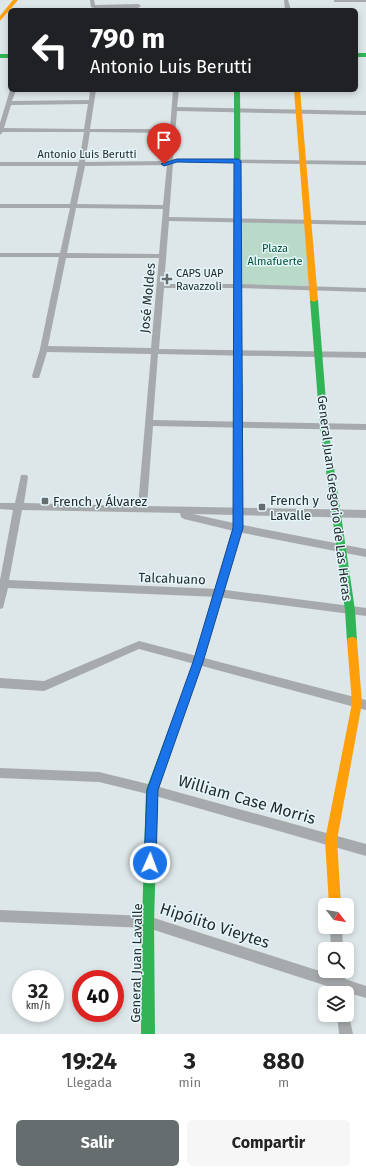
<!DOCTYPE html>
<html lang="es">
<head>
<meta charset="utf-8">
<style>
  :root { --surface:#fff; --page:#f6f6f6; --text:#222; --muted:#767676; --accent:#656d6e }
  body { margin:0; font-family:"Fira Sans",sans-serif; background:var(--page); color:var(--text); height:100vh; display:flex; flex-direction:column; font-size:15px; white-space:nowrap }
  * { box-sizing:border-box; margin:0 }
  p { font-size:13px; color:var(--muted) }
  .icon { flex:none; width:22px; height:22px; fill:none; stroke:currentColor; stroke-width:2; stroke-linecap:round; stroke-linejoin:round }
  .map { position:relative; height:1034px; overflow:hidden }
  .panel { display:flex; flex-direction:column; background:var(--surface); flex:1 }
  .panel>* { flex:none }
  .top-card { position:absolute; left:8px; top:8px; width:350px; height:84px; border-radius:6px; box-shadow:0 2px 6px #0003; background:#202124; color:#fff; overflow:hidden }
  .needle { width:26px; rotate:121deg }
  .tools { position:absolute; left:318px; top:898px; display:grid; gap:8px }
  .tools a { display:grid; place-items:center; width:36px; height:36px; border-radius:6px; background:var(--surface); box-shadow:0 2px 6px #0003; font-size:20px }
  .speed { position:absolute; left:12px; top:970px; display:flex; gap:8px; font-size:20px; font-weight:700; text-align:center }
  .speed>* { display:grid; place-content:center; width:52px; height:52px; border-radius:50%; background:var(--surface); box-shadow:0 2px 6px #0003; line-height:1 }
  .speed small { font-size:10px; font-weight:400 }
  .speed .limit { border:6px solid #d22; background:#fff; color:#111 }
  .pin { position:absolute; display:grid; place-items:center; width:34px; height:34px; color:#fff; margin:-41px -17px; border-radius:50% 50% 50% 0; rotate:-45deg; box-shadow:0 0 4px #0007 }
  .pin .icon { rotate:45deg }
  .me { position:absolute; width:44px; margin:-22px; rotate:2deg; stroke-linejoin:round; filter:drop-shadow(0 0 3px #0008) }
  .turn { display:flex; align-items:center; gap:14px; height:84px; padding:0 16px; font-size:18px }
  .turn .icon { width:52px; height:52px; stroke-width:2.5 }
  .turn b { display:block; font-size:28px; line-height:34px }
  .eta { display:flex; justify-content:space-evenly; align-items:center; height:68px; text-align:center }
  .eta b { font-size:24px; font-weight:700; line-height:28px }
  .cta { display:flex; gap:8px; margin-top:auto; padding:8px 16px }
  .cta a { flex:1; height:46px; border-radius:6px; background:var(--accent); color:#fff; font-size:16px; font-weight:700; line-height:46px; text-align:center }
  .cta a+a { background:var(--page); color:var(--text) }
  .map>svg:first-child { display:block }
  .green { fill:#b9d9c9 }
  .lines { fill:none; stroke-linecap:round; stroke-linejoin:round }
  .street { fill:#a7aaac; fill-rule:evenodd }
  .fast { fill:#30b455; fill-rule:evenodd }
  .slow { fill:#ff9f0a; fill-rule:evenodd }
  .jam { fill:#e5322d; fill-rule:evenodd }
  .route { fill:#1a73e8; stroke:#114b97 }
  .poi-dot { fill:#656d6e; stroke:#e5f6fb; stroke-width:1.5 }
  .labels { text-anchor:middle; stroke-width:3; stroke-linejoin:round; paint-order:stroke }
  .far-street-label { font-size:11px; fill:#252c2d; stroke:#e5f6fb }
  .far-park-label { font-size:11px; fill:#053; stroke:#e5f6fb }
  .far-poi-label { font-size:11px; fill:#252c2d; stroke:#e5f6fb; text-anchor:start }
  .street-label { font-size:13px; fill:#252c2d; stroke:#e5f6fb }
  .poi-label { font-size:13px; fill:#252c2d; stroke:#e5f6fb; text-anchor:start }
  .near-street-label { font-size:16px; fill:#252c2d; stroke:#e5f6fb }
</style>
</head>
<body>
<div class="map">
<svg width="366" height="1034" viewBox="0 0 366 1034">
  <rect width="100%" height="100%" fill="#dde6e8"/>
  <polygon class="green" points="241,221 306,223 311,287 239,285"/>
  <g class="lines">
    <g class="street">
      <polygon points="90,0 94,0 95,5 97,5 138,4 141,6 138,8 97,9 91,7"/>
      <polygon points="284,0 288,0 291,10 285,10"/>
      <rect x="334" y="0" width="32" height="2"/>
      <path d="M10 90H16L12 101 89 100 90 90H96L90 129H170L173 90H179L177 107 366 111V115L177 111 173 159 366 161V165L177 162 173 163 169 217 366 221V225L169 221 164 284H238L366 288V292L238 288H164L159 349 366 352V358L158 354 153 420 366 424V430L153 426 147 506 366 510V518L193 514 238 524 366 549V557L238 532 184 519 181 517 180 513 22 510 9 580 218 589 366 608V616L218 597 8 588 3 608 0 609V580L13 510 0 509V503H15L21 475H27L28 477 24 503 138 506 151 354 47 352 39 378H33L32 376 40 349 59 257H0V253H60L70 208H0V204H70L78 166H0V162H79L84 132H3L0 135V123ZM88 104 84 129 4 128 11 105ZM90 132 170 133 167 161 85 162ZM167 165 163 205 77 204 85 166ZM76 208 163 209 159 254 67 253ZM66 258H159L151 348 48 346Z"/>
      <polygon points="139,641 366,700 366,710 139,649 44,691 0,688 0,678 44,681"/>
      <polygon points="0,768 99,772 152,785 366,844 366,856 152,795 99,782 0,778"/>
      <polygon points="0,910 148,916 332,975 332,971 344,971 345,979 366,986 366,998 346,992 334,993 333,988 148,928 0,922"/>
      <polygon points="330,927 342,927 343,949 331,949"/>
      <polygon points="347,1010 349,1015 353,1034 339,1034 337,1015 347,1015"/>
    </g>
    <g class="fast">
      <rect x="356" y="53" width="10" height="4"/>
      <rect x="0" y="54" width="10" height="4"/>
      <polygon points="234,90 240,90 242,377 238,380 234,377"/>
      <polygon points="311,298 317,298 318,300 328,427 355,610 357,641 356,644 352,645 348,644 347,641 345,610 320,427 310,300"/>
      <polygon points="178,712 182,714 183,717 158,790 154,922 155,1034 141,1034 142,922 146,790 173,717 174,714"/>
    </g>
    <g class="slow">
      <polygon points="13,0 18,0 0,21 0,16"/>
      <polygon points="294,90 300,90 318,300 314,302 310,300"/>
      <polygon points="233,540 236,541 238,544 203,662 183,717 182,720 178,722 174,720 173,717 193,662 228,544 230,541"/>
      <polygon points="352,637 356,638 357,641 362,703 337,840 341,905 329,905 325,840 352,703 347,641 348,638"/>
    </g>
    <polygon class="jam" points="238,374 242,377 243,528 236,547 230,547 228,544 233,528 234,377"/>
  </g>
  <polygon class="route" points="177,159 238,159 241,161 243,528 203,662 158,790 156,863 154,867 150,869 146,867 144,863 147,790 193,662 233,528 234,163 177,162 164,166 161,164"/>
  <g class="poi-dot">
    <path d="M165 273h4v4h4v4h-4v4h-4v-4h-4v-4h4z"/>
    <rect x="41" y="497" width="8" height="8" rx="2"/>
    <rect x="258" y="503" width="8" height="8" rx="2"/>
  </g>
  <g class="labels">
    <g class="far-street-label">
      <text x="87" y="158">Antonio Luis Berutti</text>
    </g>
    <g class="far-park-label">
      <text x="275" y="252">Plaza<tspan x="275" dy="13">Almafuerte</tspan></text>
    </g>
    <g class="far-poi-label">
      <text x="176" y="277">CAPS UAP<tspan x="176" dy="13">Ravazzoli</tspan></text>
    </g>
    <g class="street-label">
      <text transform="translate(147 298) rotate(-85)" y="5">José Moldes</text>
      <text transform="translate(335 498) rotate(83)" y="5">General Juan Gregorio de Las Heras</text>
      <text transform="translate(172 578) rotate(2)" y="5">Talcahuano</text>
      <text transform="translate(136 963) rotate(-89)" y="5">General Juan Lavalle</text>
    </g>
    <g class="poi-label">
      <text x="270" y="505">French y<tspan x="270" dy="15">Lavalle</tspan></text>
      <text x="53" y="506">French y Álvarez</text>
    </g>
    <g class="near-street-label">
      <text transform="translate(247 799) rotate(16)" y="6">William Case Morris</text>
      <text transform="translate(215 925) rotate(18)" y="6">Hipólito Vieytes</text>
    </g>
  </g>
</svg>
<div class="tools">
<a><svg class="needle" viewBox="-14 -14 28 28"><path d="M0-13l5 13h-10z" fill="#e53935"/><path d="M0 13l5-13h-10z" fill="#767676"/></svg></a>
<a><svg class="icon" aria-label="search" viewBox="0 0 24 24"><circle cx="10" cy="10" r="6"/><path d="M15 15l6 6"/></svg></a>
<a><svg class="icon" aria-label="layers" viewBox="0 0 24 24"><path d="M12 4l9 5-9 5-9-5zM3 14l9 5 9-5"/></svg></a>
</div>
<div class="speed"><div>32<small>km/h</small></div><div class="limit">40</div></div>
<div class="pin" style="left:164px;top:164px;background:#d93025"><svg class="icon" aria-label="arrive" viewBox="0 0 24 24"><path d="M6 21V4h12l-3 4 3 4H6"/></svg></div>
<svg class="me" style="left:150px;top:863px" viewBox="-20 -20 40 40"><circle r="17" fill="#1a73e8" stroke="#fff" stroke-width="3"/><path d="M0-11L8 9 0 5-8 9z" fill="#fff"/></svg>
<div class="top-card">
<div class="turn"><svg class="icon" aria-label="left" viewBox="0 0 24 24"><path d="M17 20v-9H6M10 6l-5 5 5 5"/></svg><div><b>790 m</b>Antonio Luis Berutti</div></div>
</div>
</div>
<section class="panel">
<div class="eta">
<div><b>19:24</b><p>Llegada</p></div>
<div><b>3</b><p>min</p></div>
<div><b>880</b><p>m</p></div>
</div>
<div class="cta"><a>Salir</a><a>Compartir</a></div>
</section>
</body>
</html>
